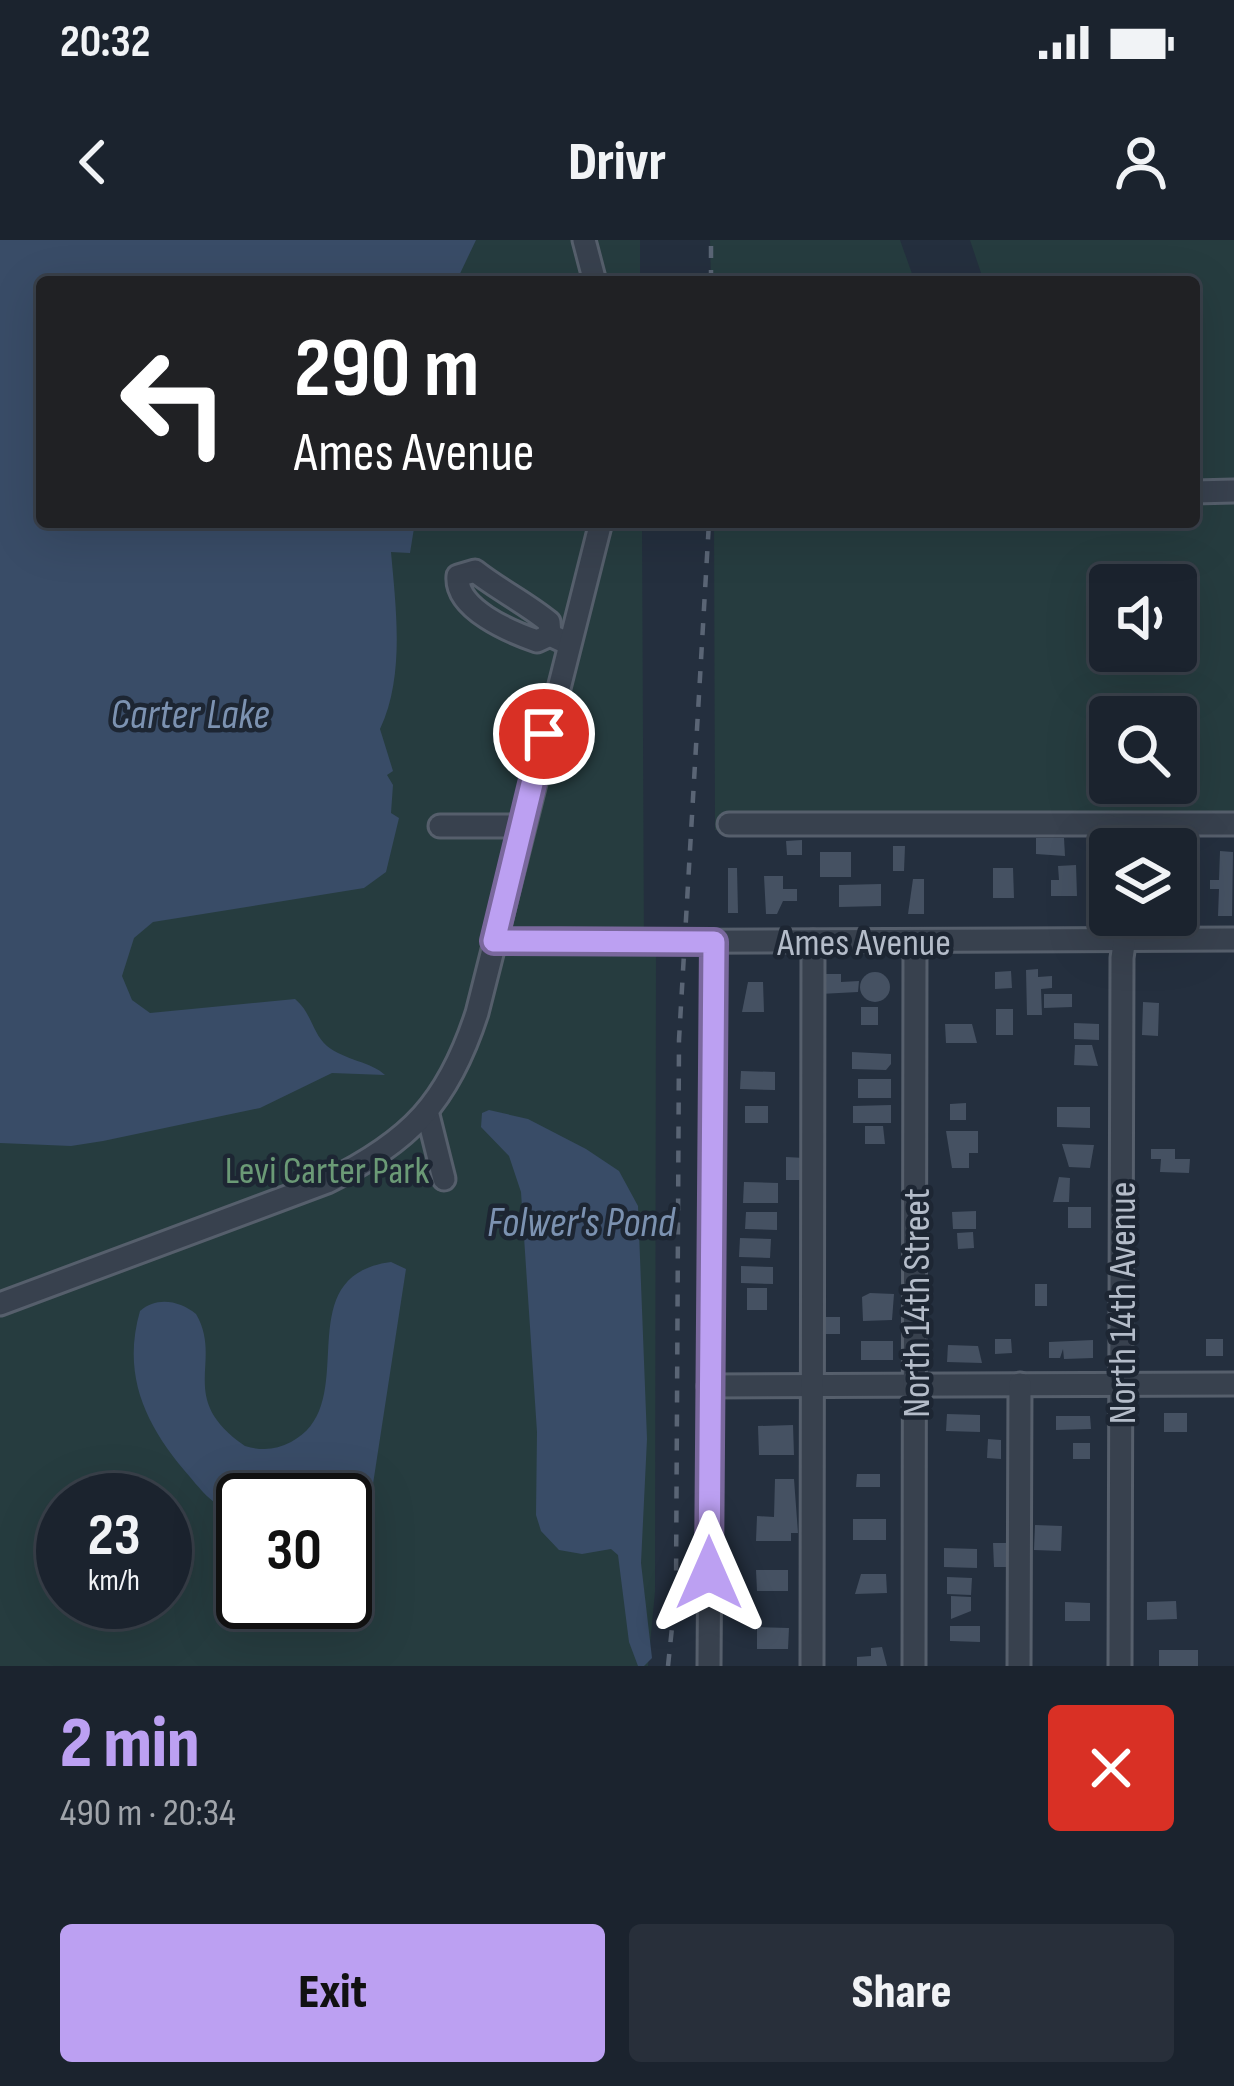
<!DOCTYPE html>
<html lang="en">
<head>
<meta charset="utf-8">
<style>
  :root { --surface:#1b232e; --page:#282f3a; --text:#f1f3f6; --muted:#a0a4aa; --line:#39404a; --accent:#bca0f2 }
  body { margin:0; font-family:"Sofia Sans Condensed",sans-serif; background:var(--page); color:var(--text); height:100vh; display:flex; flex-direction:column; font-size:45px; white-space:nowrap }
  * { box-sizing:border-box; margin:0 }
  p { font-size:39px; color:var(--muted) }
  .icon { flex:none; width:66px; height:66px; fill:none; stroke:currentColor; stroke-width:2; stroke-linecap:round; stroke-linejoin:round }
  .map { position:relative; height:1426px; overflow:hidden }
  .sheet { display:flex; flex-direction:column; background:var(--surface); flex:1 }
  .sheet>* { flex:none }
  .banner { position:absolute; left:36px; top:36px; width:1164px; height:252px; border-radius:12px; box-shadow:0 12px 48px #0002,0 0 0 3px var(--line); background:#202124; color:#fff; overflow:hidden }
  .controls { position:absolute; left:1089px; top:324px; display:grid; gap:24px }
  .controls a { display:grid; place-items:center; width:108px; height:108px; border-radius:12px; background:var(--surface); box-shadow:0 12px 48px #0002,0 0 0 3px var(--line); font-size:60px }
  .speed { position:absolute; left:36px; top:1233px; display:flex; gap:24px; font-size:60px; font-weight:700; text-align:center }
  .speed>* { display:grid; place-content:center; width:156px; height:156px; border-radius:50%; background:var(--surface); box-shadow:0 12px 48px #0002,0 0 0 3px var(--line); line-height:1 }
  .speed small { font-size:30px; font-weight:400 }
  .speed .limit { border:6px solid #111; border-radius:18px; background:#fff; color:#111 }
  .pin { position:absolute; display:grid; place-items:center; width:102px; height:102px; color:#fff; margin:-51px; border:6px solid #fff; border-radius:50%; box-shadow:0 3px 12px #0007 }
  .me { position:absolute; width:132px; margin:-66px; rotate:0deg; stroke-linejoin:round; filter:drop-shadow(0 0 9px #0008) }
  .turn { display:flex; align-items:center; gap:42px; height:252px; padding:0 60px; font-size:54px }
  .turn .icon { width:156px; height:156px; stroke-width:2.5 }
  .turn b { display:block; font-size:84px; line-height:102px }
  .round { display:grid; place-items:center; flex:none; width:126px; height:126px; border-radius:12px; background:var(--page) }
  .head { display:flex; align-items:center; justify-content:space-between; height:204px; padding:0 60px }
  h1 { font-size:72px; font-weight:800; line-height:90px; color:var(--accent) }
  .action { display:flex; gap:24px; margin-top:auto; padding:24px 60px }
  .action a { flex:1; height:138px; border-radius:12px; background:var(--accent); color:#111; font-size:48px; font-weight:800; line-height:138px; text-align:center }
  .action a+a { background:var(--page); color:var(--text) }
  .status { display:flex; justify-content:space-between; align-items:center; height:84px; padding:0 60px; background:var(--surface); direction:ltr }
  .status svg { height:33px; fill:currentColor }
  header { display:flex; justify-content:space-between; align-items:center; height:156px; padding:0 60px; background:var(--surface); font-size:54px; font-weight:800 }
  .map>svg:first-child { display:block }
  .green { fill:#263c3f; fill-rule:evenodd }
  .water { fill:#394c67 }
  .building { fill:#455162 }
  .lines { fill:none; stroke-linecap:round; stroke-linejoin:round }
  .minor-casing { stroke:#565f6c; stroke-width:27 }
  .minor { stroke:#38414e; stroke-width:21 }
  .rail { stroke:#5a6575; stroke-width:4.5; stroke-dasharray:12 12; stroke-linecap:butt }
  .route-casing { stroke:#7a689d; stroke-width:30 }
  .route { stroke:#bca0f2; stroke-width:21 }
  .labels { text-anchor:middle; stroke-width:9; stroke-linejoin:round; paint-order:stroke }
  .street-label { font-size:39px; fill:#b4bcc9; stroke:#1d2633 }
  .park-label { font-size:39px; fill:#6b9a76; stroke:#1d2633 }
  .water-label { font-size:42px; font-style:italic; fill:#7c92b1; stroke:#1d2633 }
</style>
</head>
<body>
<div class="status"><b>20:32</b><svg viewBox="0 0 49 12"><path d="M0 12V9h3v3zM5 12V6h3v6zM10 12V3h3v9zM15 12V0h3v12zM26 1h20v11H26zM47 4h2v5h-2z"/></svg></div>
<header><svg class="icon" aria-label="back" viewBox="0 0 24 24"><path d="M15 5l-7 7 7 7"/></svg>Drivr<svg class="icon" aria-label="person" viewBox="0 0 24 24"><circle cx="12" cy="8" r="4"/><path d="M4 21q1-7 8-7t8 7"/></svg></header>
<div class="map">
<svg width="1234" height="1426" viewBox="0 0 1234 1426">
  <rect width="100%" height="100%" fill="#242f3e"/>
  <g class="green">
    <path d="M0 0H640V42H42V282H642L644 711 656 712 655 1352 648 1426H0ZM63 1260H165V1362H63ZM243 1260H345V1362H243Z"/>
    <polygon points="710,0 900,0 915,42 711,42"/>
    <path d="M970 0H1234V587L1169 588 1175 609H1110V619L1100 588 715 590 714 282H1194V42H984ZM1110 345H1176V411H1110ZM1110 477H1176V543H1110Z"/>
  </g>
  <g class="water">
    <path d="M0 0H476L456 42H42V282H415L410 313 391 312C396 369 405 436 380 489L393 531 387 535 393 545 391 573 399 578 386 632 364 648 153 682 134 698 122 736 132 760 150 773 295 759C312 773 312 793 327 806 344 820 372 822 385 835L332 833 260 868 103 901 71 906 0 903Z"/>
    <polygon points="489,870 528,879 586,909 619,931 638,966 647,1199 641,1323 652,1418 644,1426 638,1426 629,1402 618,1315 611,1309 582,1314 559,1310 541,1291 536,1275 537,1192 521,952 509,916 481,887 482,873"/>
    <path d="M391 1022 406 1029 373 1244 344 1260H243V1272C217 1270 206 1256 190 1237 147 1188 121 1137 140 1071 157 1056 180 1061 196 1074 224 1122 175 1158 245 1206 262 1211 276 1210 291 1202 365 1164 284 1036 391 1022Z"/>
  </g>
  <g class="building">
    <polygon points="1036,598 1064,598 1065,616 1036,614"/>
    <polygon points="802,600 802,615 787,615 786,601"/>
    <polygon points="893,606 905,606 904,631 893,631"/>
    <polygon points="1220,611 1233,612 1232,676 1218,676 1219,649 1210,649 1210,640 1219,640"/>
    <rect x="820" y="612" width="31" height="25"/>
    <polygon points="1076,625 1077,656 1051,656 1051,640 1059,640 1058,626"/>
    <polygon points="728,628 737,628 738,673 728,673"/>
    <polygon points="993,628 1013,628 1014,658 993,658"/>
    <polygon points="764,636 783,636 783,649 797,649 797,661 783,661 777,674 766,674"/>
    <polygon points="913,639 924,639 924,674 908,674"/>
    <polygon points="881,644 881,666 839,667 839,645"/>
    <polygon points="1038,729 1038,737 1052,736 1052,748 1041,749 1042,775 1027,775 1026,730"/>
    <polygon points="1011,731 1012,748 995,749 995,732"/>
    <circle cx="875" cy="747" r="15"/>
    <polygon points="819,734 841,734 841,742 859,741 858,752 820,754"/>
    <polygon points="748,742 763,742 764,772 742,772"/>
    <polygon points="1044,754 1072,754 1072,767 1044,768"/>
    <polygon points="1143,762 1159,763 1158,796 1142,795"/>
    <rect x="861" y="767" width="17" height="18"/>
    <rect x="996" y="769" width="17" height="26"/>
    <polygon points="1074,783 1099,784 1099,800 1074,799"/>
    <polygon points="945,784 972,784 977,803 946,803"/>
    <polygon points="1075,805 1092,805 1098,826 1074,825"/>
    <polygon points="852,812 891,814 891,824 886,830 852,829"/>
    <polygon points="741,831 775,832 775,850 740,849"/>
    <rect x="858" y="839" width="33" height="19"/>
    <polygon points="966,863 966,880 950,880 950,864"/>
    <polygon points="891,865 891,883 853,883 853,866"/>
    <rect x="745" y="866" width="23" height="17"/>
    <polygon points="1057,867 1090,867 1090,888 1057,887"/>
    <polygon points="865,886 883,886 885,904 865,904"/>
    <polygon points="946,891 978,891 978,913 969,913 969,928 952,928"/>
    <polygon points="1062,904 1094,905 1090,928 1069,927"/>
    <polygon points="1151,909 1175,909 1175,919 1190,919 1189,933 1160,932 1161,919 1151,919"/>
    <polygon points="786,917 805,918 804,940 786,940"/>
    <polygon points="1059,937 1070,938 1069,962 1053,962"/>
    <polygon points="744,942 778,943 778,963 743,963"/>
    <rect x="1068" y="967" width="23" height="21"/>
    <polygon points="976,971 976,989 953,989 952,972"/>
    <polygon points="746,972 777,972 777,990 745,989"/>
    <polygon points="973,992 974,1008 958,1009 957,993"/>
    <polygon points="740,998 771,999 770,1018 739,1017"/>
    <polygon points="741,1026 773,1027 773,1044 741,1043"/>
    <rect x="1035" y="1044" width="12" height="22"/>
    <rect x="747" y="1048" width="20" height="22"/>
    <polygon points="870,1053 894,1054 892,1080 863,1081 862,1057"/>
    <rect x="822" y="1077" width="18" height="17"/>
    <polygon points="995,1099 1011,1099 1012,1113 995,1114"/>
    <rect x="1206" y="1099" width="17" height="17"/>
    <polygon points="1093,1100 1093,1118 1064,1119 1063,1109 1060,1118 1049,1118 1049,1102"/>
    <rect x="861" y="1101" width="32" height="19"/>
    <polygon points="948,1105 978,1106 982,1123 947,1122"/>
    <rect x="1164" y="1173" width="23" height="19"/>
    <polygon points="947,1174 980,1175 980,1192 946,1191"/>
    <polygon points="1056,1176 1090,1176 1091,1189 1056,1190"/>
    <polygon points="793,1185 794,1215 759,1215 758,1186"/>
    <polygon points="988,1199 1001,1200 1001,1219 987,1218"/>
    <rect x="1073" y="1203" width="17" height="16"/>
    <polygon points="857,1234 880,1234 880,1247 856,1247"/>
    <polygon points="775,1239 794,1239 798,1293 791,1293 791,1301 756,1301 757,1276 774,1277"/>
    <rect x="853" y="1279" width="33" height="21"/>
    <polygon points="1035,1285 1062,1286 1061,1311 1034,1310"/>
    <polygon points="993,1303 1008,1303 1008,1327 994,1327"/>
    <polygon points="944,1308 977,1309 977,1328 944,1327"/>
    <polygon points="756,1330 788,1330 788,1351 757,1351"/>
    <polygon points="861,1334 886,1334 887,1353 855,1354"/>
    <polygon points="947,1337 972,1338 971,1355 947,1354"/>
    <polygon points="951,1356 971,1357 971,1371 951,1379"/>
    <polygon points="1176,1361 1177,1379 1147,1380 1147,1362"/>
    <polygon points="1065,1362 1090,1363 1090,1381 1065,1381"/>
    <polygon points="950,1386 980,1386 980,1402 950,1401"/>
    <polygon points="757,1387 789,1388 788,1409 757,1409"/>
    <polygon points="882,1407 887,1426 857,1426 857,1417 871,1416 871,1408"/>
    <rect x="1159" y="1410" width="39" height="16"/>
  </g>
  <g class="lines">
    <defs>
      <g id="minor">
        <polyline points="584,0 595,42"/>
        <polyline points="1194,252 1234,251"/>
        <path d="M550 395 537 401C511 392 455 369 458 336L475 331C499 350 526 363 549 382L550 395 567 403"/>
        <polyline points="729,584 1234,584"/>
        <polyline points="1108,585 1113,609"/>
        <polyline points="440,586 522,586"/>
        <polyline points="494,702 1234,699"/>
        <polyline points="428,875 444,939"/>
        <path d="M0 1064 327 942C411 901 448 862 477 773L601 282"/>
        <polyline points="709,1146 1234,1144"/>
        <polyline points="709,1426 714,702"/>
        <polyline points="812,1426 813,701"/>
        <polyline points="914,1426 915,701"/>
        <polyline points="1019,1426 1020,1144"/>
        <polyline points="1120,1426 1122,718 1128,675"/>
      </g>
    </defs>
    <use href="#minor" class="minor-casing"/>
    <use href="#minor" class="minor"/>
    <g class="rail">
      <polyline points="711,42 711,0"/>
      <polyline points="668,1426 676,1349 679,800 709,282"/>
    </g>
  </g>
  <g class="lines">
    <defs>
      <polyline id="route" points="544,494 494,701 714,702 709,1333"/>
    </defs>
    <use href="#route" class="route-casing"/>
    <use href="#route" class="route"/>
  </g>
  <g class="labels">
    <g class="street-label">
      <text x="864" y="715">Ames Avenue</text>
      <text transform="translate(915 1063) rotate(-90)" y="14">North 14th Street</text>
      <text transform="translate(1121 1063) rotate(-90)" y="14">North 14th Avenue</text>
    </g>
    <g class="park-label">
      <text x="327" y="943">Levi Carter Park</text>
    </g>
    <g class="water-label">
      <text x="190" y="488">Carter Lake</text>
      <text x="581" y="996">Folwer's Pond</text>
    </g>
  </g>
</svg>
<div class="controls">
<a><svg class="icon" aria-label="sound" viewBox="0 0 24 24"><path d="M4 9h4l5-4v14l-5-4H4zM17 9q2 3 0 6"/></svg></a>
<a><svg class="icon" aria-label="search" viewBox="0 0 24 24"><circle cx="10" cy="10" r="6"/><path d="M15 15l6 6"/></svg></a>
<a><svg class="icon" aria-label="layers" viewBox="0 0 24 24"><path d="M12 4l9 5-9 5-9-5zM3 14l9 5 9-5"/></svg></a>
</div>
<div class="speed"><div>23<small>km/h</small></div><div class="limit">30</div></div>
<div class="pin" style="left:544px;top:494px;background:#d93025"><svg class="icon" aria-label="arrive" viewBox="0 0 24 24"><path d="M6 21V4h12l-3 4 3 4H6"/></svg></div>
<svg class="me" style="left:709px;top:1333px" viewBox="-20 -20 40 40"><path d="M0-17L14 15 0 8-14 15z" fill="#bca0f2" stroke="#fff" stroke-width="4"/></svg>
<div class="banner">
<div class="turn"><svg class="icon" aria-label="left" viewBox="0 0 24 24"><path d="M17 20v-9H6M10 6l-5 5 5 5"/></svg><div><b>290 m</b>Ames Avenue</div></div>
</div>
</div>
<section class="sheet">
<div class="head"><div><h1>2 min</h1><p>490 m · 20:34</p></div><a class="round" style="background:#d93025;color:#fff"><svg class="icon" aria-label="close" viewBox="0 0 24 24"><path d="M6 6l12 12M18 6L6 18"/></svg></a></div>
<div class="action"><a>Exit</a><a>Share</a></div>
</section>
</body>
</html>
